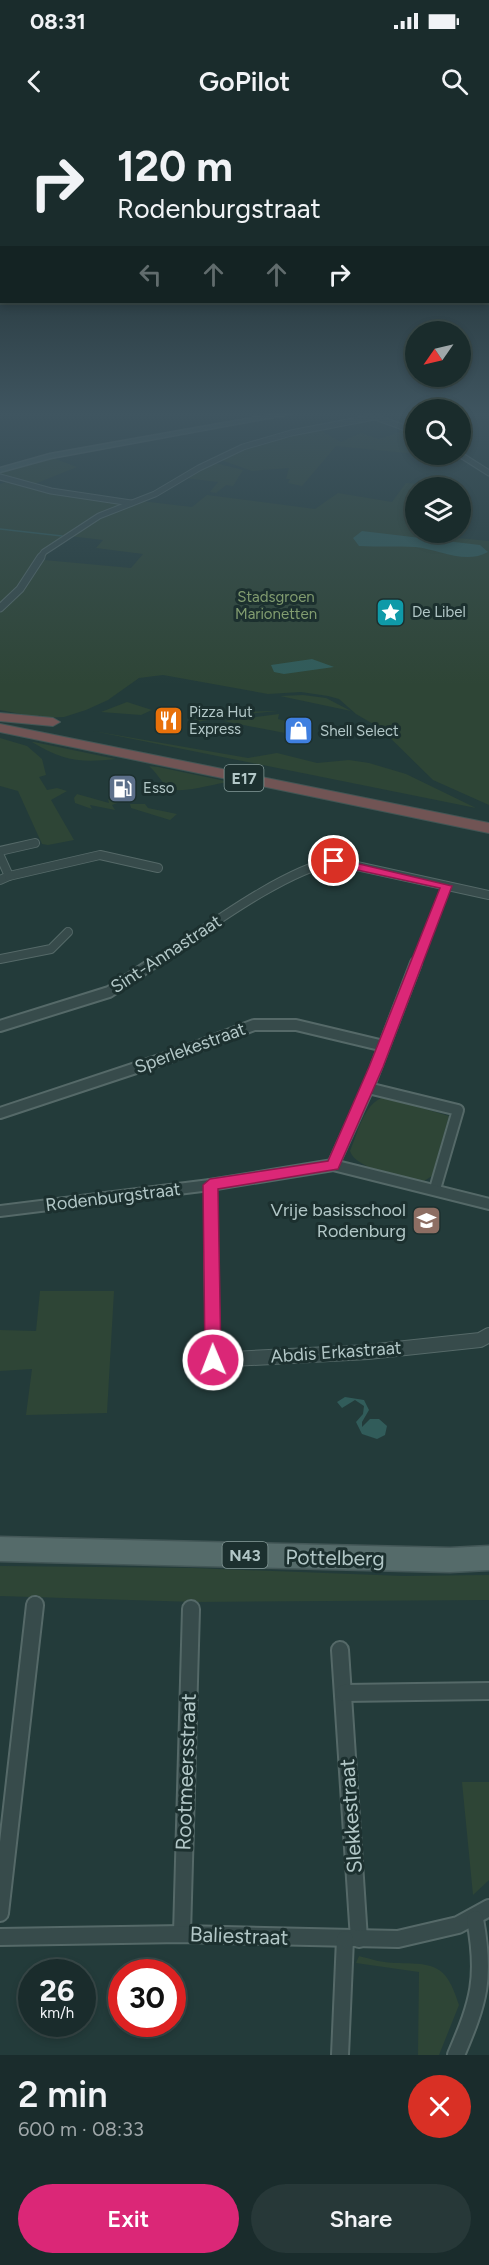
<!DOCTYPE html>
<html lang="en">
<head>
<meta charset="utf-8">
<style>
  :root { --surface:#1a2c2c; --page:#273838; --text:#f1f3f6; --muted:#9fa7a9; --line:#384848; --accent:#db2777 }
  body { margin:0; font-family:Figtree,sans-serif; background:var(--page); color:var(--text); height:100vh; display:flex; flex-direction:column; font-size:22px; white-space:nowrap }
  * { box-sizing:border-box; margin:0 }
  p { font-size:20px; color:var(--muted) }
  .icon { flex:none; width:33px; height:33px; fill:none; stroke:currentColor; stroke-width:2; stroke-linecap:round; stroke-linejoin:round }
  .map { position:relative; height:1935px; overflow:hidden }
  .side { display:flex; flex-direction:column; background:var(--surface); flex:1 }
  .side>* { flex:none }
  .banner { position:absolute; left:0px; top:0px; width:489px; height:183px; box-shadow:0 3px 9px #0003,0 0 0 2px var(--line); background:#1a2c2c; color:var(--text); overflow:hidden }
  .needle { width:39px; rotate:236deg }
  .tools { position:absolute; left:405px; top:201px; display:grid; gap:12px }
  .tools a { display:grid; place-items:center; width:66px; height:66px; border-radius:50%; background:var(--surface); box-shadow:0 3px 9px #0003,0 0 0 2px var(--line); font-size:30px }
  .speed { position:absolute; left:18px; top:1839px; display:flex; gap:12px; font-size:30px; font-weight:700; text-align:center }
  .speed>* { display:grid; place-content:center; width:78px; height:78px; border-radius:50%; background:var(--surface); box-shadow:0 3px 9px #0003,0 0 0 2px var(--line); line-height:1 }
  .speed small { font-size:15px; font-weight:400 }
  .speed .limit { border:9px solid #d22; background:#fff; color:#111 }
  .pin { position:absolute; display:grid; place-items:center; width:51px; height:51px; color:#fff; margin:-26px; border:3px solid #fff; border-radius:50%; box-shadow:0 2px 6px #0007 }
  .me { position:absolute; width:66px; margin:-33px; rotate:359deg; stroke-linejoin:round; filter:drop-shadow(0 0 4px #0008) }
  .turn { display:flex; align-items:center; gap:21px; height:126px; padding:0 18px; font-size:27px }
  .turn .icon { width:78px; height:78px; stroke-width:2.5 }
  .turn b { display:block; font-size:42px; line-height:51px }
  .lanes { display:flex; align-items:center; height:57px; padding:0 18px; background:#0003; justify-content:center; gap:30px; direction:ltr }
  .lanes .off { opacity:.35 }
  .round { display:grid; place-items:center; flex:none; width:63px; height:63px; border-radius:32px; background:var(--page) }
  .headline { display:flex; align-items:center; justify-content:space-between; height:102px; padding:0 18px }
  h1 { font-size:36px; font-weight:600; line-height:45px }
  .primary-button { display:flex; gap:12px; margin-top:auto; padding:12px 18px }
  .primary-button a { flex:1; height:69px; border-radius:36px; background:var(--accent); color:#fff; font-size:24px; font-weight:600; line-height:69px; text-align:center }
  .primary-button a+a { background:var(--page); color:var(--text) }
  .status { display:flex; justify-content:space-between; align-items:center; height:42px; padding:0 30px; background:var(--surface); direction:ltr }
  .status svg { height:16px; fill:currentColor }
  header { display:flex; justify-content:space-between; align-items:center; height:78px; padding:0 18px; background:var(--surface); font-size:27px; font-weight:600 }
  .map>svg:first-child { display:block }
  .green { fill:#2e4536; fill-rule:evenodd }
  .water { fill:#315c5a }
  .lines { fill:none; stroke-linecap:round; stroke-linejoin:round }
  .stream { stroke:#315c5a; stroke-width:1.5 }
  .street-far5-casing { stroke:#556968; stroke-width:7 }
  .street-far4-casing { stroke:#556968; stroke-width:9 }
  .street-far3-casing { stroke:#556968; stroke-width:10 }
  .street-far2-casing { stroke:#556968; stroke-width:14 }
  .street-far1-casing { stroke:#556968; stroke-width:16 }
  .street-casing { stroke:#556968; stroke-width:20 }
  .secondary-casing { stroke:#556968; stroke-width:3 }
  .primary-casing { stroke:#435757; stroke-width:3 }
  .highway-casing { stroke:#425655; stroke-width:2 }
  .street-far5 { stroke:#374b4b; stroke-width:5 }
  .street-far4 { stroke:#374b4b; stroke-width:7 }
  .street-far3 { stroke:#374b4b; stroke-width:8 }
  .street-far2 { stroke:#374b4b; stroke-width:10 }
  .street-far1 { stroke:#374b4b; stroke-width:14 }
  .street { stroke:#374b4b; stroke-width:16 }
  .secondary { fill:#455e5e; fill-rule:evenodd }
  .primary { fill:#556b6a; fill-rule:evenodd }
  .highway { fill:#715454; fill-rule:evenodd }
  .wall { fill:#415958 }
  .shaded-wall { fill:#354847 }
  .building { fill:#4c6766; stroke:#354847; stroke-width:1.5 }
  .route { fill:#db2777; stroke:#8e194d; stroke-width:1.5 }
  .labels { text-anchor:middle; stroke-width:6; stroke-linejoin:round; paint-order:stroke }
  .far-park-label { font-size:15px; fill:#829d70; stroke:#1c302f }
  .far-poi-label { font-size:15px; fill:#b2c7c7; stroke:#1c302f; text-anchor:start }
  .shield { fill:#1c302f; stroke:#859a99; stroke-width:1.5 }
  .shield-label { font-size:16px; font-weight:bold; fill:#b2c7c7 }
  .street-label { font-size:18px; fill:#b2c7c7; stroke:#1c302f }
  .poi-label { font-size:18px; fill:#b2c7c7; stroke:#1c302f; text-anchor:end }
  .near-street-label { font-size:21px; fill:#b2c7c7; stroke:#1c302f }
</style>
</head>
<body>
<div class="status"><b>08:31</b><svg viewBox="0 0 49 12"><path d="M0 12V9h3v3zM5 12V6h3v6zM10 12V3h3v9zM15 12V0h3v12zM26 1h20v11H26zM47 4h2v5h-2z"/></svg></div>
<header><svg class="icon" aria-label="back" viewBox="0 0 24 24"><path d="M15 5l-7 7 7 7"/></svg>GoPilot<svg class="icon" aria-label="search" viewBox="0 0 24 24"><circle cx="10" cy="10" r="6"/><path d="M15 15l6 6"/></svg></header>
<div class="map">
<svg width="489" height="1935" viewBox="0 0 489 1935">
  <rect width="100%" height="100%" fill="#233b3a"/>
  <g class="green">
    <polygon points="318,309 341,322 361,313 379,319 405,310 415,314 416,334 336,326 302,366 288,363 290,359 286,359 289,348 252,351 221,340 248,326"/>
    <polygon points="50,337 77,347 32,365 0,356 0,352"/>
    <polygon points="215,343 243,350 233,366 226,365 216,373 210,372 218,362 184,358"/>
    <path d="M10 361 38 369 192 387 207 375 315 389 338 373 392 382 406 363 419 364 420 367 416 368V412L435 413 436 416 489 421V685L433 660 380 608 356 594 339 579 328 576 301 572 268 574 163 555 139 558 108 580 86 590 64 597 43 598 39 595 37 597 0 590V364ZM69 416 103 420 96 428 143 434 131 448 44 440 51 428Z"/>
    <polygon points="303,575 326,578 351,591 280,576"/>
    <polygon points="127,582 152,590 141,595 101,592"/>
    <polygon points="203,588 229,592 278,591 227,596 193,603"/>
    <polygon points="279,594 278,599 289,602 286,605 290,606 285,613 223,601"/>
    <polygon points="93,611 248,638 277,633 317,643 349,640 369,643 406,654 476,688"/>
    <polygon points="0,618 27,626 42,639 46,655 39,657 47,670 57,668 67,671 51,680 74,720 48,725 42,724 18,671 0,666"/>
    <path d="M32 622H34L116 639C80 643 63 641 32 622Z"/>
    <path d="M149 646 158 647 230 662C214 663 179 676 167 667 163 663 155 651 149 646Z"/>
    <polygon points="77,674 109,683 108,679 120,682 112,685 115,690 90,685 92,689 75,683 74,678"/>
    <polygon points="145,684 148,688 177,694 170,700 131,688 130,684"/>
    <path d="M384 977 449 996 432 1056 424 1061C406 1059 355 1049 350 1031 358 1013 363 984 384 977Z"/>
    <polygon points="40,1171 114,1171 107,1293 26,1295 32,1249 0,1251 0,1210 36,1211"/>
    <polygon points="0,1446 193,1448 403,1456 489,1455 489,1480 195,1482 0,1476"/>
    <polygon points="462,1662 489,1662 489,1760 473,1775"/>
    <path d="M359 1836C371 1839 382 1843 396 1843 434 1844 446 1843 459 1885L439 1935H418L419 1852 356 1843Z"/>
  </g>
  <g class="water">
    <path d="M362 411 480 425 488 432C465 445 438 429 415 427 396 426 377 427 359 426L353 418Z"/>
    <polygon points="312,539 334,547 284,554 274,552 271,545"/>
    <polygon points="345,1277 364,1280 369,1290 362,1302 362,1307 370,1299 379,1299 387,1306 385,1315 377,1319 362,1314 356,1302 363,1294 364,1286 355,1280 342,1288 337,1282"/>
  </g>
  <g class="lines">
    <polyline class="stream" points="0,409 62,416"/>
    <defs>
      <g id="street-far5">
        <polyline points="370,295 416,312"/>
        <polyline points="459,334 489,353"/>
        <polyline points="0,357 51,371 131,383"/>
        <polyline points="40,438 44,432 99,396 155,374 199,348 243,327 291,313 374,297"/>
      </g>
      <polyline id="street-far4" points="0,488 20,469 41,437"/>
      <g id="street-far3">
        <polyline points="0,731 35,723"/>
        <polyline points="0,736 9,756 0,760"/>
        <polyline points="9,756 100,735 158,748"/>
        <polyline points="0,839 51,829 68,812"/>
        <path d="M151 845C199 814 281 751 334 741L489 775"/>
        <polyline points="416,845 446,766"/>
      </g>
      <g id="street-far2">
        <polyline points="0,906 109,872 153,843"/>
        <polyline points="368,968 458,990 435,1069"/>
        <polyline points="0,993 172,936 254,905 296,905 384,926"/>
        <polyline points="333,1045 368,968 416,843"/>
        <polyline points="210,1065 211,1129"/>
        <polyline points="0,1091 210,1065 333,1045 489,1084"/>
      </g>
      <g id="street-far1">
        <polyline points="211,1128 213,1240 368,1232 480,1220 489,1215"/>
        <polyline points="35,1487 35,1484"/>
      </g>
      <g id="street">
        <polyline points="340,1530 359,1819"/>
        <polyline points="344,1573 489,1571"/>
        <polyline points="0,1793 35,1485"/>
        <polyline points="182,1814 191,1489"/>
        <polyline points="0,1817 182,1814 398,1819 458,1805 489,1788"/>
        <polyline points="340,1935 345,1819"/>
        <path d="M456 1935C479 1881 486 1858 475 1799"/>
      </g>
      <polygon id="secondary" points="275,294 290,294 51,338 0,352 0,348 50,334"/>
      <polygon id="primary" points="0,1417 450,1428 489,1426 489,1450 450,1452 0,1441"/>
      <g id="highway">
        <polygon points="0,593 53,598 60,602 53,606 0,601"/>
        <polygon points="0,604 489,703 489,713 0,612"/>
      </g>
    </defs>
    <use href="#street-far5" class="street-far5-casing"/>
    <use href="#street-far4" class="street-far4-casing"/>
    <use href="#street-far3" class="street-far3-casing"/>
    <use href="#street-far2" class="street-far2-casing"/>
    <use href="#street-far1" class="street-far1-casing"/>
    <use href="#street" class="street-casing"/>
    <use href="#secondary" class="secondary-casing"/>
    <use href="#primary" class="primary-casing"/>
    <use href="#highway" class="highway-casing"/>
    <use href="#street-far5" class="street-far5"/>
    <use href="#street-far4" class="street-far4"/>
    <use href="#street-far3" class="street-far3"/>
    <use href="#street-far2" class="street-far2"/>
    <use href="#street-far1" class="street-far1"/>
    <use href="#street" class="street"/>
    <use href="#secondary" class="secondary"/>
    <use href="#primary" class="primary"/>
    <use href="#highway" class="highway"/>
  </g>
  <polygon class="wall" points="288,608 311,608 305,616 288,613"/>
  <polygon class="shaded-wall" points="311,602 311,608 305,616 305,611"/>
  <polygon class="building" points="294,599 311,602 305,611 288,608"/>
  <linearGradient id="sky" x2="0" y2="1"><stop stop-color="#132020"/><stop offset="0.52" stop-color="#3f5560"/><stop offset="1" stop-color="#3f5560" stop-opacity="0"/></linearGradient>
  <rect width="489" height="565" fill="url(#sky)"/>
  <polygon class="route" points="334,738 452,766 383,947 338,1049 218,1069 221,1240 219,1245 213,1247 207,1245 205,1240 203,1065 210,1059 328,1041 369,947 440,768 330,744 330,739"/>
  <defs>
    <symbol id="sight-square" viewBox="-11 -11 22 22"><rect x="-9" y="-9" width="18" height="18" rx="4" fill="#0f9aa8" stroke="#1c302f"/><path d="M0-6L1.8-2.2L6-1.7L2.9 1.2L3.7 5.4L0 3.3L-3.7 5.4L-2.9 1.2L-6-1.7L-1.8-2.2Z" fill="#fff"/></symbol>
    <symbol id="restaurant-square" viewBox="-11 -11 22 22"><rect x="-9" y="-9" width="18" height="18" rx="4" fill="#e8710a" stroke="#1c302f"/><path d="M-5-6h1v4h1v-4h1v4h1v-4h1v5L-1.5 .5V6h-2V.5L-5-1ZM5-6V6H3V1.5H1.5Q1.5-4 5-6Z" fill="#fff"/></symbol>
    <symbol id="shop-square" viewBox="-11 -11 22 22"><rect x="-9" y="-9" width="18" height="18" rx="4" fill="#3f7fe0" stroke="#1c302f"/><path d="M-5-2.5h2.3a2.7 3.5 0 0 1 5.4 0H5L5.5 6h-11ZM-1.5-2.5h3a1.5 2.3 0 0 0-3 0Z" fill="#fff"/></symbol>
    <symbol id="fuel-square" viewBox="-11 -11 22 22"><rect x="-9" y="-9" width="18" height="18" rx="4" fill="#5c6f8a" stroke="#1c302f"/><path d="M-5.5-6h7V0h2V4h1.3V-2.5L3-4.5l.8-.8L6-3V5H2.5V1h-1V6h-7ZM-4.2-4.7v3.2H.2V-4.7Z" fill="#fff"/></symbol>
    <symbol id="school-square" viewBox="-11 -11 22 22"><rect x="-9" y="-9" width="18" height="18" rx="4" fill="#8d6e63" stroke="#1c302f"/><path d="M0-5L7-2L0 1L-7-2ZM-4 1L0 2.5L4 1V4Q0 6-4 4Z" fill="#fff"/></symbol>
  </defs>
  <g fill-rule="evenodd">
    <use href="#sight-square" x="374" y="476" width="33" height="33"/>
    <use href="#restaurant-square" x="152" y="584" width="33" height="33"/>
    <use href="#shop-square" x="282" y="594" width="33" height="33"/>
    <use href="#fuel-square" x="106" y="652" width="33" height="33"/>
    <use href="#school-square" x="410" y="1084" width="33" height="33"/>
  </g>
  <g class="labels">
    <g class="far-park-label">
      <text x="276" y="482">Stadsgroen<tspan x="276" dy="17">Marionetten</tspan></text>
    </g>
    <g class="far-poi-label">
      <text x="412" y="497">De Libel</text>
      <text x="189" y="597">Pizza Hut<tspan x="189" dy="17">Express</tspan></text>
      <text x="320" y="616">Shell Select</text>
      <text x="143" y="673">Esso</text>
    </g>
    <g class="shield">
      <rect x="224.5" y="645" width="39" height="26" rx="4.5"/>
      <rect x="222.5" y="1422" width="45" height="26" rx="4.5"/>
    </g>
    <g class="shield-label">
      <text x="244" y="664">E17</text>
      <text x="245" y="1441">N43</text>
    </g>
    <g class="street-label">
      <text transform="translate(166 834) rotate(-33)" y="6">Sint-Annastraat</text>
      <text transform="translate(190 928) rotate(-20)" y="6">Sperlekestraat</text>
      <text transform="translate(113 1077) rotate(-7)" y="6">Rodenburgstraat</text>
      <text transform="translate(336 1232) rotate(-4)" y="6">Abdis Erkastraat</text>
    </g>
    <g class="poi-label">
      <text x="406" y="1096">Vrije basisschool<tspan x="406" dy="21">Rodenburg</tspan></text>
    </g>
    <g class="near-street-label">
      <text transform="translate(335 1438) rotate(1)" y="7">Pottelberg</text>
      <text transform="translate(186 1652) rotate(-88)" y="7">Rootmeersstraat</text>
      <text transform="translate(351 1696) rotate(-94)" y="7">Slekkestraat</text>
      <text transform="translate(239 1816) rotate(2)" y="7">Baliestraat</text>
    </g>
  </g>
</svg>
<div class="tools">
<a><svg class="needle" viewBox="-14 -14 28 28"><path d="M0-13l5 13h-10z" fill="#e53935"/><path d="M0 13l5-13h-10z" fill="#9fa7a9"/></svg></a>
<a><svg class="icon" aria-label="search" viewBox="0 0 24 24"><circle cx="10" cy="10" r="6"/><path d="M15 15l6 6"/></svg></a>
<a><svg class="icon" aria-label="layers" viewBox="0 0 24 24"><path d="M12 4l9 5-9 5-9-5zM3 14l9 5 9-5"/></svg></a>
</div>
<div class="speed"><div>26<small>km/h</small></div><div class="limit">30</div></div>
<div class="pin" style="left:334px;top:741px;background:#d93025"><svg class="icon" aria-label="arrive" viewBox="0 0 24 24"><path d="M6 21V4h12l-3 4 3 4H6"/></svg></div>
<svg class="me" style="left:213px;top:1240px" viewBox="-20 -20 40 40"><circle r="17" fill="#db2777" stroke="#fff" stroke-width="3"/><path d="M0-11L8 9 0 5-8 9z" fill="#fff"/></svg>
<div class="banner">
<div class="turn"><svg class="icon" aria-label="right" viewBox="0 0 24 24"><path d="M7 20v-9h11M14 6l5 5-5 5"/></svg><div><b>120 m</b>Rodenburgstraat</div></div>
<div class="lanes"><svg class="icon off" aria-label="left" viewBox="0 0 24 24"><path d="M17 20v-9H6M10 6l-5 5 5 5"/></svg><svg class="icon off" aria-label="ahead" viewBox="0 0 24 24"><path d="M12 20V5M6 11l6-6 6 6"/></svg><svg class="icon off" aria-label="ahead" viewBox="0 0 24 24"><path d="M12 20V5M6 11l6-6 6 6"/></svg><svg class="icon" aria-label="right" viewBox="0 0 24 24"><path d="M7 20v-9h11M14 6l5 5-5 5"/></svg></div>
</div>
</div>
<section class="side">
<div class="headline"><div><h1>2 min</h1><p>600 m · 08:33</p></div><a class="round" style="background:#d93025;color:#fff"><svg class="icon" aria-label="close" viewBox="0 0 24 24"><path d="M6 6l12 12M18 6L6 18"/></svg></a></div>
<div class="primary-button"><a>Exit</a><a>Share</a></div>
</section>
</body>
</html>
